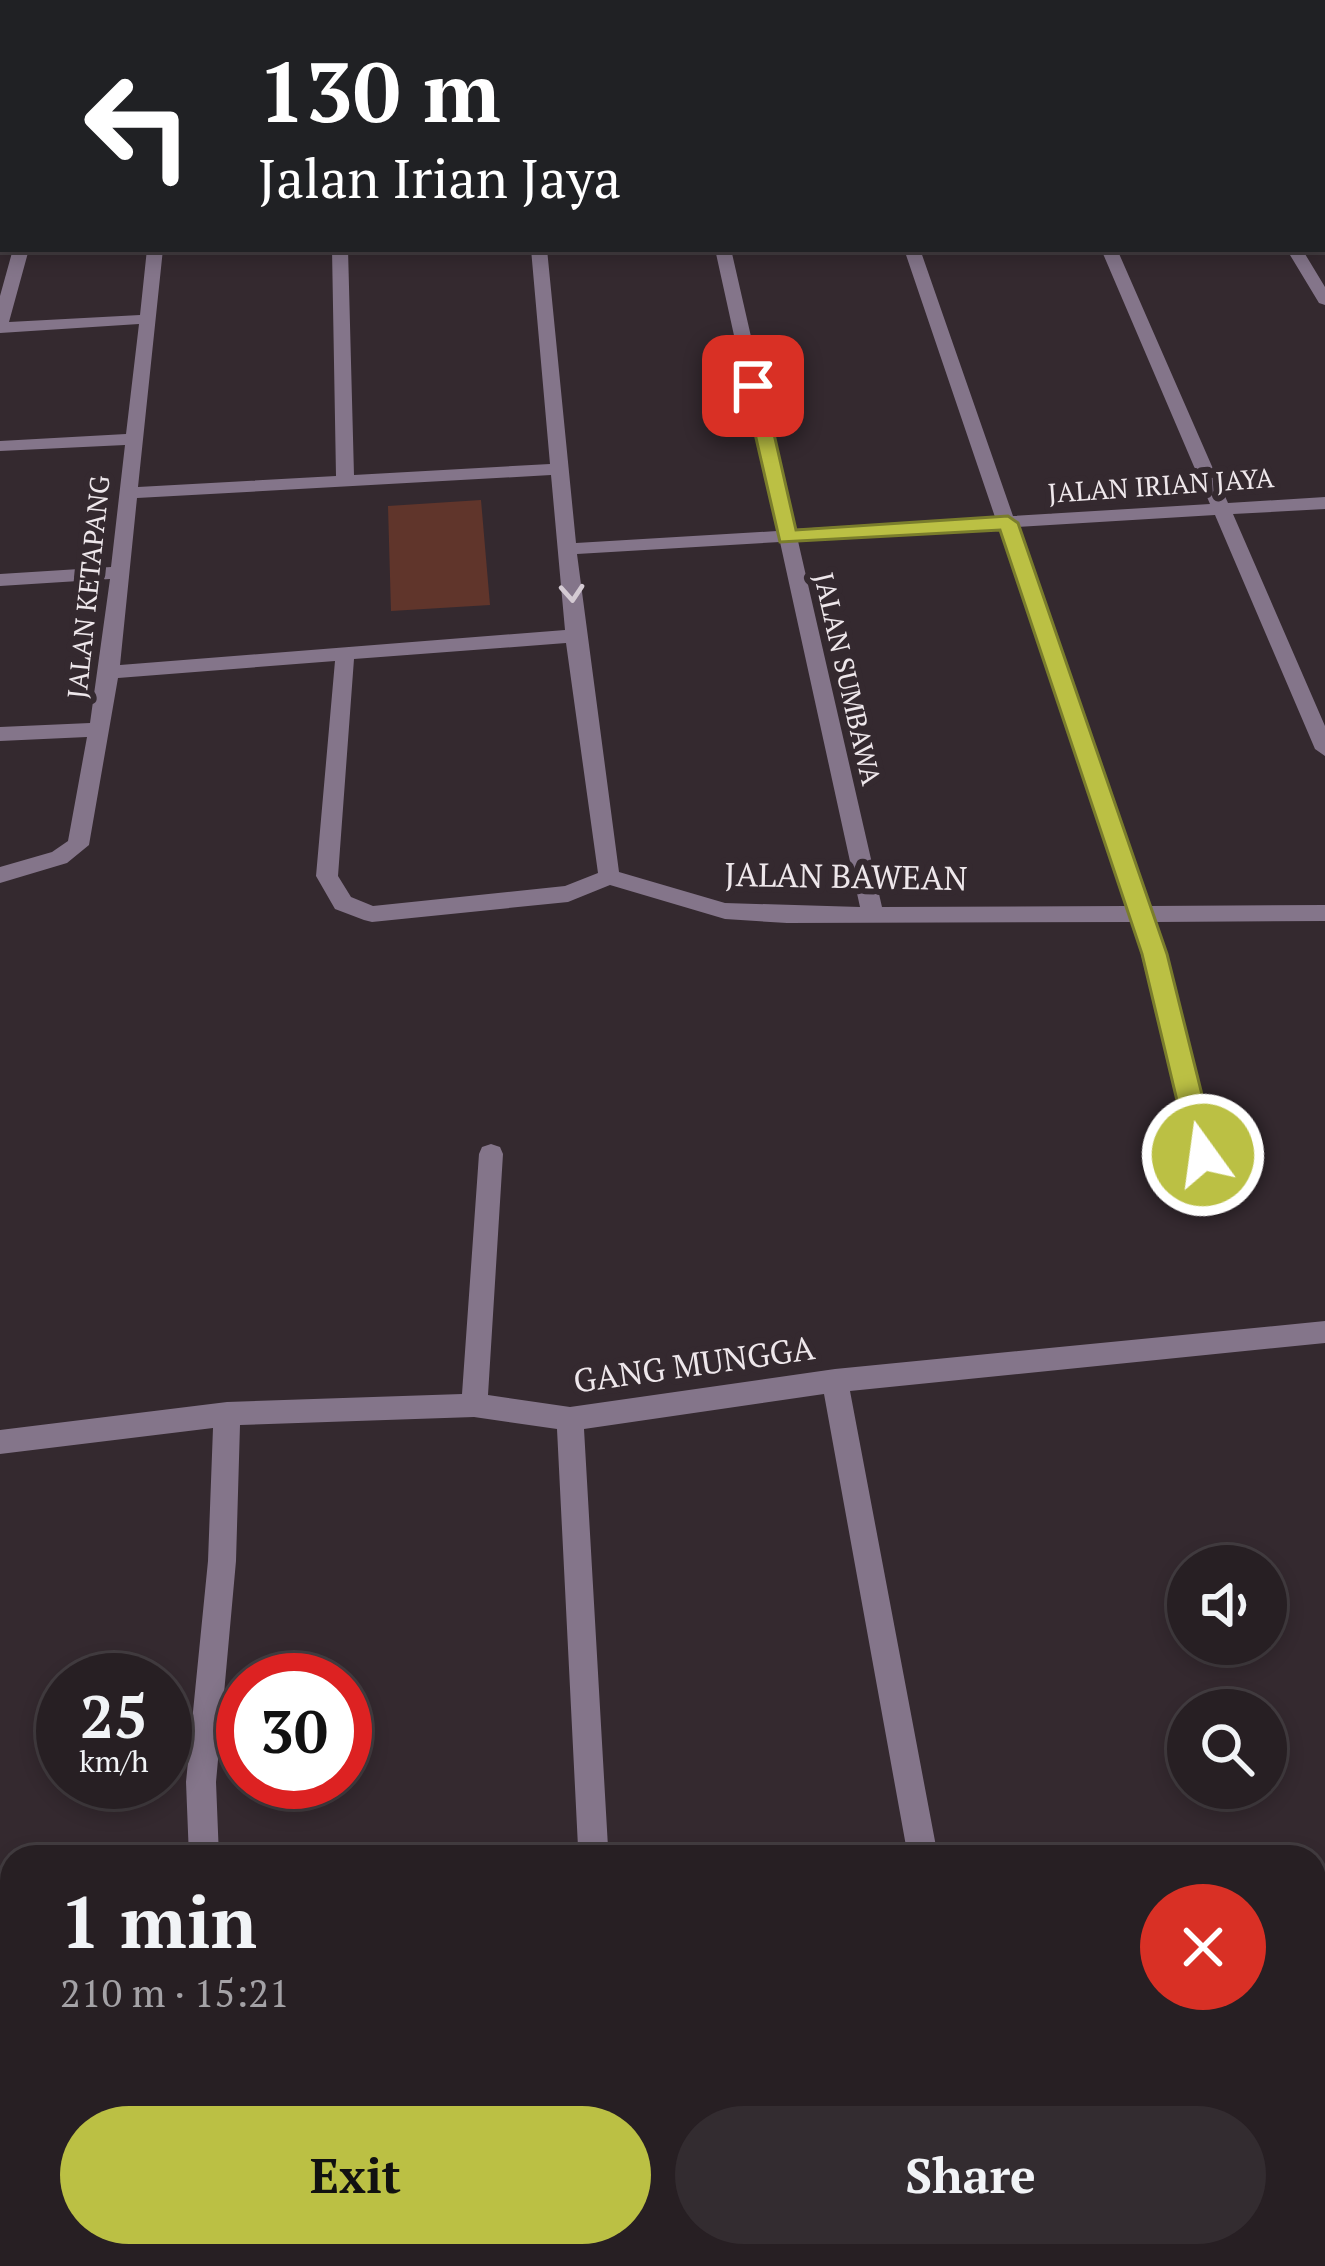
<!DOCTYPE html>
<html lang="en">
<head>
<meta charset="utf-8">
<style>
  :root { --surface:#271f23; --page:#332c30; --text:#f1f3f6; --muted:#a4a2a6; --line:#433d41; --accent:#bbc044 }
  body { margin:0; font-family:"PT Serif",serif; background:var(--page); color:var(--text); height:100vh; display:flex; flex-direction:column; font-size:45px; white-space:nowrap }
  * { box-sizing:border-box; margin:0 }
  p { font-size:39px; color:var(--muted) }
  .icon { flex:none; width:66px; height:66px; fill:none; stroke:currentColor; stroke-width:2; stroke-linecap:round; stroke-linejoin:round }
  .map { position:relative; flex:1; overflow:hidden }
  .panel { position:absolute; left:0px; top:1845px; width:1326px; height:423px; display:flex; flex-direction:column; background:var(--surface); border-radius:36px 36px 0 0; box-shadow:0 6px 18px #0003,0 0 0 3px var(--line) }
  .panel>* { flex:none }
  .hud { position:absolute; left:0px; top:0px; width:1326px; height:252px; box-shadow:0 6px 18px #0003,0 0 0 3px var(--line); background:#202124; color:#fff; overflow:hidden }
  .tools { position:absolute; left:1167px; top:1545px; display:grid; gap:24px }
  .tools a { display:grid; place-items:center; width:120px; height:120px; border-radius:50%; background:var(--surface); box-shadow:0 6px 18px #0003,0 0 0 3px var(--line); font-size:60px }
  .speed { position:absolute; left:36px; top:1653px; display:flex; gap:24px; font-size:60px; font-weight:700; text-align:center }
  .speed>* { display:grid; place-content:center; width:156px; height:156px; border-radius:50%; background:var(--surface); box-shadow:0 6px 18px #0003,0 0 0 3px var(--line); line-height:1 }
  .speed small { font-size:30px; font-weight:400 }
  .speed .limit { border:18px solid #d22; background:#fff; color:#111 }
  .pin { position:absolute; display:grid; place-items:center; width:102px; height:102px; color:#fff; margin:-51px; border-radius:24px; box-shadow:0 6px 18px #0006 }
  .me { position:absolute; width:132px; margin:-66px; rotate:346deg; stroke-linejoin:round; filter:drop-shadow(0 0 9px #0008) }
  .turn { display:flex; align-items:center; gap:42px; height:252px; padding:0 60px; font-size:54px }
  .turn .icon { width:156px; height:156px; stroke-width:2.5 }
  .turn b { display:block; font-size:84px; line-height:102px }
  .round { display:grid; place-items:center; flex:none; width:126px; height:126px; border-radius:63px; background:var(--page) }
  .head { display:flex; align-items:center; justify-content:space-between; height:204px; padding:0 60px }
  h1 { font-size:72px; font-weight:800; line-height:90px }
  .button { display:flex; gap:24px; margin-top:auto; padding:24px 60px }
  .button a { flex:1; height:138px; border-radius:72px; background:var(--accent); color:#111; font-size:48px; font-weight:800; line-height:138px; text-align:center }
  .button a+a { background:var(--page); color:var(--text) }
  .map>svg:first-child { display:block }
  .green { fill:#60352b }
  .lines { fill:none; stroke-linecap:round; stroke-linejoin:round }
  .stream { fill:#170c37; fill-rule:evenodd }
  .street { fill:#84758a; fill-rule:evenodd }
  .oneway { stroke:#d4cad3 }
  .route { fill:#bbc044; stroke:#7a7d2c; stroke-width:3 }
  .labels { text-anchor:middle; stroke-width:12; stroke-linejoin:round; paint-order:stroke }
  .far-street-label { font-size:27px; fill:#eee7eb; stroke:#34292f }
  .street-label { font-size:33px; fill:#eee7eb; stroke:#34292f }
</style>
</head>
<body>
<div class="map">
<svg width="1325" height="2266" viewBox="0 0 1325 2266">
  <rect width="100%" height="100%" fill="#34292f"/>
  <polygon class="green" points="481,500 490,605 391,611 388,506"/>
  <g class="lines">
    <g class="stream">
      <rect x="0" y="217" width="3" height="6"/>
      <rect x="1323" y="233" width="2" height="6"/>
    </g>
    <g class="street">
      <rect x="132" y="0" width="14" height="3"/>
      <polygon points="272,0 286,0 271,3"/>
      <polygon points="966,0 980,0 982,3 968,3"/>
      <rect x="0" y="15" width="3" height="8"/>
      <rect x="1323" y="62" width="2" height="8"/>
      <rect x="0" y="223" width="3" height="10"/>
      <path d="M13 249H29L9 322 140 315 147 249H163L138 487 336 476 332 249H348L354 475 550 464 531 249H547L576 543 777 531 715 249H731L795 529 995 517 904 249H920L1013 516 1210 504 1101 249H1117L1228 503 1325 497V509L1233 514 1325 726V756L1315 749 1215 515 1017 527 1149 906 1325 905V921L1155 922 1215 1155 1212 1162H1194L1191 1155 1133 922 787 923 725 919 610 885 568 902 372 922 364 920 335 909 316 876 335 661 118 678 89 845 67 863 0 883V867L52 852 68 841 87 737 0 741V727L90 723 110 579 0 586V574L111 567 125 445 0 451V441L126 434 139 324 0 333V296ZM551 475 565 630 120 665 137 498ZM999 529 1127 906 882 907 798 541ZM780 542 860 907 725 903 619 872 577 554ZM566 643 598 873 565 886 373 906 351 897 338 876 354 659Z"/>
      <polygon points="1279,249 1302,249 1325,287 1325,305 1319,303 1290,255"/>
      <polygon points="491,1144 500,1147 503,1154 488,1395 570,1407 835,1369 1325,1321 1325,1343 850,1391 938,1857 908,1857 824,1394 584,1429 608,1847 604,1857 582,1857 578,1847 557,1429 474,1417 240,1425 236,1561 216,1782 219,1857 189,1857 186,1782 208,1561 213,1428 0,1454 0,1430 227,1402 462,1394 479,1154 482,1147"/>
      <polygon points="1325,1985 1325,2017 1314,2019 1314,1987"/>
      <polygon points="275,2256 310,2256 314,2266 279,2266"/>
      <rect x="561" y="2256" width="34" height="10"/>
      <polygon points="1260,2256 1294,2256 1296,2266 1262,2266"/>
    </g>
  </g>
  <defs><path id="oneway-chevron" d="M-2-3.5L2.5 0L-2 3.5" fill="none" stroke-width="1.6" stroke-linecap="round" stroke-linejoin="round" transform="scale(3)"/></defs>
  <use class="oneway" href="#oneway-chevron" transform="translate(572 593) rotate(86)"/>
  <polygon class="route" points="753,380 763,386 796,530 1008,516 1018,523 1167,954 1217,1155 1213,1163 1194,1163 1190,1155 1142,954 1000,530 780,542 744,386"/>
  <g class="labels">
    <g class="far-street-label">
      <text transform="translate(1161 486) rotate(-4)" y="9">JALAN IRIAN JAYA</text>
      <text transform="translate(89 587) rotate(-84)" y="9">JALAN KETAPANG</text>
      <text transform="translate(847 679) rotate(77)" y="9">JALAN SUMBAWA</text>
    </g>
    <g class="street-label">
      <text transform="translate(846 876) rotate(1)" y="12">JALAN BAWEAN</text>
      <text transform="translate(694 1364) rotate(-8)" y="12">GANG MUNGGA</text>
    </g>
  </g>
</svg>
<div class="tools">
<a><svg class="icon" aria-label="sound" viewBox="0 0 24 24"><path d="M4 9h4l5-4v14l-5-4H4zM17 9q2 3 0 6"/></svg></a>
<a><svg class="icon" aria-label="search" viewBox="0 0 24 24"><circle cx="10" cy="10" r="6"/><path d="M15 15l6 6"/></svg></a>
</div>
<div class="speed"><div>25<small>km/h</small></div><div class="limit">30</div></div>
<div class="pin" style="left:753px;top:386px;background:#d93025"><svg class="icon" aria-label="arrive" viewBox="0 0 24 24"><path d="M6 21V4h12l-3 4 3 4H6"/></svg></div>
<svg class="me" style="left:1203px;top:1155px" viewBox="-20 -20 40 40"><circle r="17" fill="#bbc044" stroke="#fff" stroke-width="3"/><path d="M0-11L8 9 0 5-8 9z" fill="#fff"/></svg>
<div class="hud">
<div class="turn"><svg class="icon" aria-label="left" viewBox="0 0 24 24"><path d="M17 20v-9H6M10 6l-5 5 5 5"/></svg><div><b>130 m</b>Jalan Irian Jaya</div></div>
</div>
<section class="panel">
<div class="head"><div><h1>1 min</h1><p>210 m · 15:21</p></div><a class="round" style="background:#d93025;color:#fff"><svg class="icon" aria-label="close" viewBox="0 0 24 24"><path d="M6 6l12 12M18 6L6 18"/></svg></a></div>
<div class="button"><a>Exit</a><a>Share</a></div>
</section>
</div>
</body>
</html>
